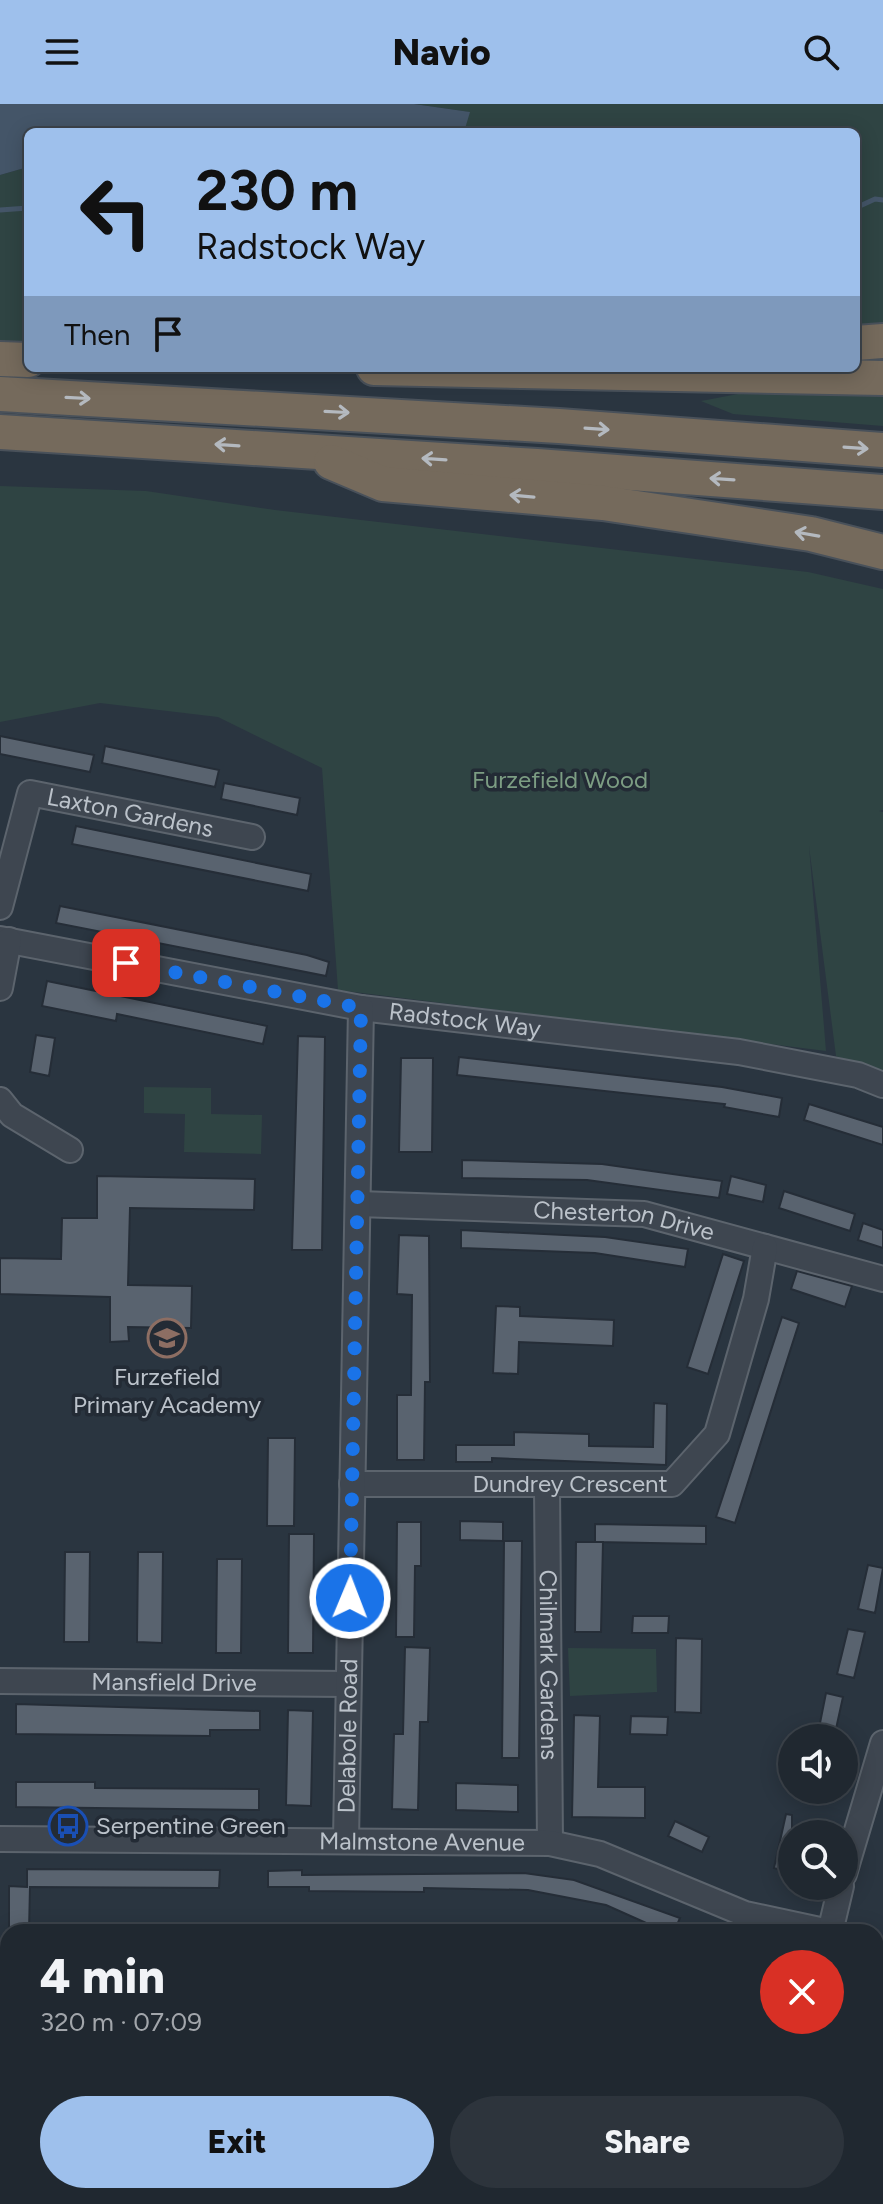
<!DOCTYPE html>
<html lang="en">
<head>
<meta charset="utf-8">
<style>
  :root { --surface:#202830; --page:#2d343c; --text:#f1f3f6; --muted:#a2a6ab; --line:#3d444c; --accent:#9ec0ec }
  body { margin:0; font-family:Figtree,sans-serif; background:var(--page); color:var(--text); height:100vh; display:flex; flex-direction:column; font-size:30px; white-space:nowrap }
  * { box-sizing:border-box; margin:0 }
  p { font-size:26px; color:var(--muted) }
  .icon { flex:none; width:44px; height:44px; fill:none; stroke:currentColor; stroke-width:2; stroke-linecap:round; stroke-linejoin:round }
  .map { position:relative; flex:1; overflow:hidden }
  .details { position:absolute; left:0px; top:1820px; width:884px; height:280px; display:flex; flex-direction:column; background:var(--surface); border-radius:24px 24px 0 0; box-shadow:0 4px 20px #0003,0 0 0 2px var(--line) }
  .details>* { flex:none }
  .hud { position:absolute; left:24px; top:24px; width:836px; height:244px; border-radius:12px; box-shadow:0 4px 20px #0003,0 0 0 2px var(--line); background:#9ec0ec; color:#111; overflow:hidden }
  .tools { position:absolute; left:778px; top:1620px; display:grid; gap:16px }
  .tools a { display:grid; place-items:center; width:80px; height:80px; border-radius:50%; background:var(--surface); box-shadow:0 4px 20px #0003,0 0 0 2px var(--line); font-size:40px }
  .pin { position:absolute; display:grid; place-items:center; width:68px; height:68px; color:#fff; margin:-34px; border-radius:16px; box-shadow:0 4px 12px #0006 }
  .me { position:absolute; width:88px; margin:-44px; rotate:1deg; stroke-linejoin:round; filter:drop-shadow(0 0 6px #0008) }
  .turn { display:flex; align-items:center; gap:28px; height:168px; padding:0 40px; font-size:36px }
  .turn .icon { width:104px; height:104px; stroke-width:2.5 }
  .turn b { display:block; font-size:56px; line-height:68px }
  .then { display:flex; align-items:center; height:76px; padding:0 40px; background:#0003; gap:16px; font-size:30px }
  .round { display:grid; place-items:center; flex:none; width:84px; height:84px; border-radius:42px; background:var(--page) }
  .headline { display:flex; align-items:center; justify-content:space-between; height:136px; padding:0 40px }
  h1 { font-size:48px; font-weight:800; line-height:60px }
  .primary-button { display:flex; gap:16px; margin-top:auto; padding:16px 40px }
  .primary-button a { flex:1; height:92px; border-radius:48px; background:var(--accent); color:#111; font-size:32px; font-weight:800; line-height:92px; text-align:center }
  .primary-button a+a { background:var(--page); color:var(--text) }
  header { display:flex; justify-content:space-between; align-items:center; height:104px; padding:0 40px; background:var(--accent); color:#111; font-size:36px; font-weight:800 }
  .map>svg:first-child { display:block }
  .green { fill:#2f4443 }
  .water { fill:#445568 }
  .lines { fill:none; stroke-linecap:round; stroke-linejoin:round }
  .stream { stroke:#445568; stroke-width:5 }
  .building { fill:#59636f; stroke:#252d37; stroke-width:2 }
  .minor-casing { stroke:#5c646d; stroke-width:28 }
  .highway-casing { stroke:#49515a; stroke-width:38 }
  .minor { stroke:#3e4650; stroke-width:24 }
  .highway { stroke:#756a5c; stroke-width:34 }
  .oneway { stroke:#b4b9bf }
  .route { stroke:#1a73e8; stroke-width:14; stroke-dasharray:0 25.2 }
  .labels { text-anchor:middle; stroke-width:7; stroke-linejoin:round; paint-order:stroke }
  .park-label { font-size:24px; fill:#7c9d83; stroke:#232b35 }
  .street-label { font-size:24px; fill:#bbc2ca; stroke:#232b35 }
  .poi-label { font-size:24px; fill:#bbc2ca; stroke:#232b35 }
</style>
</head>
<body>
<header><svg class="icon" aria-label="menu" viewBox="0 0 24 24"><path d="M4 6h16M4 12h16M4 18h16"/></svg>Navio<svg class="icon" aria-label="search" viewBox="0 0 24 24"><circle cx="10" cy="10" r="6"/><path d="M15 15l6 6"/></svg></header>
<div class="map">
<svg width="883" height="2100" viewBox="0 0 883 2100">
  <rect width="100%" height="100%" fill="#2a3540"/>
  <g class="green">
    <polygon points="414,0 883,0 883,218 856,221 856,28 464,28 469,8"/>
    <polygon points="28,63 28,239 0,239 0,71"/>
    <polygon points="738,290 883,291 883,322 733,310 701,297"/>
    <polygon points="0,382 146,387 275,406 808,468 883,485 883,706 879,707 883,708 883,970 836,952 809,742 826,947 338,886 322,664 218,613 100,599 0,618"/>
    <polygon points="144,983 211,984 211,1010 262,1011 261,1050 184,1048 185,1010 144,1009"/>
    <polygon points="568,1544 656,1545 657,1588 570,1592"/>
  </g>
  <polygon class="water" points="0,0 414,0 470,8 464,28 28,28 28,63 0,71"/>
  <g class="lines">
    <g class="stream">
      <polyline points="856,99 862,101 875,95 883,96"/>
      <polyline points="0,106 28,104"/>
    </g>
  </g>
  <g class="building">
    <polygon points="0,632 94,651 90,668 0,650"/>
    <polygon points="105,642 219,666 215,683 102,659"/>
    <polygon points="224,679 300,694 297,711 221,695"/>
    <polygon points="76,722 311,770 308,787 72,740"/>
    <polygon points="60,802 307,851 329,858 326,872 56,819"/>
    <polygon points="47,877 267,922 263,940 117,910 116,917 42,902"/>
    <polygon points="36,931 55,934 49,972 30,968"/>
    <polygon points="298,932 325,933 322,1146 292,1146"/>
    <polygon points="459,953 722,983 782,994 779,1013 724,1003 725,1000 457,971"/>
    <polygon points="401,954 433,954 432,1048 399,1048"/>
    <polygon points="809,1000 883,1023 883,1041 804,1016"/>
    <polygon points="462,1056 602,1060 722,1077 719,1094 587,1076 462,1074"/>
    <polygon points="97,1072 255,1075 254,1106 130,1104 128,1181 192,1182 191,1224 128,1223 129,1237 110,1238 110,1193 0,1190 0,1154 61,1155 62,1114 97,1114"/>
    <polygon points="731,1072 766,1081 763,1098 727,1090"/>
    <polygon points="784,1087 855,1110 850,1127 779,1104"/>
    <polygon points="863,1119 883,1126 883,1144 858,1136"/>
    <polygon points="461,1126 605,1133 688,1145 685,1163 595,1149 461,1144"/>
    <polygon points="399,1131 429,1132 430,1278 425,1278 424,1356 397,1356 397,1291 411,1291 412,1191 397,1190"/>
    <polygon points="723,1150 744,1157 708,1270 687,1263"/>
    <polygon points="797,1167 852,1182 845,1203 791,1185"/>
    <polygon points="496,1202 520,1203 520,1212 614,1216 613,1242 519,1238 518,1270 493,1269"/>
    <polygon points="782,1213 799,1219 735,1419 716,1413"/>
    <polygon points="654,1299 667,1300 666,1361 492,1354 492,1358 456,1358 456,1341 514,1341 514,1328 589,1330 589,1342 653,1343"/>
    <polygon points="268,1334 295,1334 294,1422 267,1422"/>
    <polygon points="460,1417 503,1418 503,1437 460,1436"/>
    <polygon points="397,1418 421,1418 421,1462 415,1462 414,1533 396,1533"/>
    <polygon points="595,1420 706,1422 706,1440 595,1438"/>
    <polygon points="289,1430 314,1430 313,1549 288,1549"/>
    <polygon points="504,1437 522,1437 519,1654 502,1654"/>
    <polygon points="576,1438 603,1438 601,1528 575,1528"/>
    <polygon points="65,1448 90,1448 89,1538 64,1538"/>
    <polygon points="138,1448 163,1448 162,1539 137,1538"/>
    <polygon points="217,1455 242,1455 241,1549 216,1549"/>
    <polygon points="868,1461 883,1464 875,1509 858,1505"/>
    <polygon points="633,1512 669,1512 668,1529 632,1529"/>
    <polygon points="848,1525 865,1528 854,1574 837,1570"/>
    <polygon points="676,1534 702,1535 701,1609 675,1608"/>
    <polygon points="405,1543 430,1544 428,1618 420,1618 418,1706 392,1705 394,1630 403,1630"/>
    <polygon points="826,1589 843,1593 834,1634 817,1634"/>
    <polygon points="16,1600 260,1607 260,1626 210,1626 210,1632 16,1630"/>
    <polygon points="288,1606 313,1607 311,1702 286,1701"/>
    <polygon points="574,1611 600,1612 598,1683 645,1683 645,1714 572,1713"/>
    <polygon points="631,1612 668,1613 667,1631 630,1630"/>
    <polygon points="16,1678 95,1678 95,1684 259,1685 259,1706 16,1703"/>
    <polygon points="456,1679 518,1681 518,1708 456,1706"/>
    <polygon points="786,1710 792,1711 792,1769 774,1764"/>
    <polygon points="675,1717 709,1733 702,1748 668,1732"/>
    <polygon points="27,1765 220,1766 219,1784 30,1783 29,1828 9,1828 9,1782 27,1783"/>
    <polygon points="302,1766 302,1771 524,1769 574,1776 680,1814 674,1828 650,1828 653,1822 606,1801 528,1786 424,1784 424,1788 309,1787 309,1783 268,1783 268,1767"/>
  </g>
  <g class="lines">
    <defs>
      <g id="minor">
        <path id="s1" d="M0 803 30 689 252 733"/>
        <path id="s2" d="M0 835 361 904 739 948 858 971 883 981"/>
        <polyline points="0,884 9,836"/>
        <polyline points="0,996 12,1011 70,1046"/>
        <path id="s3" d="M359 1100 644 1110 883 1175"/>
        <path id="s4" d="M352 1380H672L717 1330 756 1195 765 1143"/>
        <path id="s5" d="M547 1383 550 1739"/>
        <path id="s6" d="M0 1577 348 1580"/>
        <path id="s7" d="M0 1735 550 1739 600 1750 745 1810 829 1828"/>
        <path id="s8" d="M346 1736 361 904"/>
        <polyline points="844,1770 883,1639"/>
        <polyline points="830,1828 841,1782"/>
        <polyline points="0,1920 8,1920"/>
        <polyline points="876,1987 883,1989"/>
        <polyline points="0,2003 8,2003"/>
        <polyline points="253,2100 253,2092"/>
      </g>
      <g id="highway">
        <polyline points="856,239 883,237"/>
        <polyline points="0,255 28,256"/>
        <polyline points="374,264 883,274"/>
        <polyline points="0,290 559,322 883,346"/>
        <polyline points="0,328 537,362 883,388"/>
        <polyline points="331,358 383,380 603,399 811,430 883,448"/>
      </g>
    </defs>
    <use href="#minor" class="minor-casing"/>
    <use href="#highway" class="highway-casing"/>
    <use href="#minor" class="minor"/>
    <use href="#highway" class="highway"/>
  </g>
  <defs><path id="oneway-shaft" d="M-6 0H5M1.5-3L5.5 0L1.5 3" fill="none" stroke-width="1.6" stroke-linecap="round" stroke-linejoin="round" transform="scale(2)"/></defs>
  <g class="oneway">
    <use href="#oneway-shaft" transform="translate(78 294) rotate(3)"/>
    <use href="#oneway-shaft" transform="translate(337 308) rotate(3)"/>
    <use href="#oneway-shaft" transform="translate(597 325) rotate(4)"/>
    <use href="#oneway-shaft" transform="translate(227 341) rotate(-176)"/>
    <use href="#oneway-shaft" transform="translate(856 344) rotate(4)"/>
    <use href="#oneway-shaft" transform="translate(434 355) rotate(-176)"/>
    <use href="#oneway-shaft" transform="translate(722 375) rotate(-176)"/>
    <use href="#oneway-shaft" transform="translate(522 392) rotate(-175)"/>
    <use href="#oneway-shaft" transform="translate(807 430) rotate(-170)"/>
  </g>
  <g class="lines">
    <polyline class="route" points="126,859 361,904 350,1494"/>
  </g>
  <defs>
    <symbol id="school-ring" viewBox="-11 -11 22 22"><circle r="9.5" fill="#232b35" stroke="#8d6e63" stroke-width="1.5"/><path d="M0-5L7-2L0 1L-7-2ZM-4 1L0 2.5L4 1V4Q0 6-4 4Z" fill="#8d6e63"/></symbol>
    <symbol id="bus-ring" viewBox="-11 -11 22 22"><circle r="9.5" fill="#232b35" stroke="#1a4fb4" stroke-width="1.5"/><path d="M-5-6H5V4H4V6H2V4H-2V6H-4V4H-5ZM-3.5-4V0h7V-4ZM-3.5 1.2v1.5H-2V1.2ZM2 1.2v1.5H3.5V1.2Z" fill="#1a4fb4"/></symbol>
  </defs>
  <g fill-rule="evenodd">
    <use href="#school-ring" x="145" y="1212" width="44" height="44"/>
    <use href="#bus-ring" x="46" y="1700" width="44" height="44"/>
  </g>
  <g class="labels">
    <g class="park-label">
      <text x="560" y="684">Furzefield Wood</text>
    </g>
    <g class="street-label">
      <text dy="8" stroke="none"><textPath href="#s1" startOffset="220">Laxton Gardens</textPath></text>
      <text dy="8" stroke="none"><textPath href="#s2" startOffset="472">Radstock Way</textPath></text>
      <text dy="8" stroke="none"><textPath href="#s3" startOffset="266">Chesterton Drive</textPath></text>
      <text dy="8" stroke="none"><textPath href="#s4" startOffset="218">Dundrey Crescent</textPath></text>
      <text dy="8" stroke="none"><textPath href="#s5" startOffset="178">Chilmark Gardens</textPath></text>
      <text dy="8" stroke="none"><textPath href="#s6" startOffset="174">Mansfield Drive</textPath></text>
      <text dy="8" stroke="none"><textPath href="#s8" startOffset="104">Delabole Road</textPath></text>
      <text dy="8" stroke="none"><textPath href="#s7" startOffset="422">Malmstone Avenue</textPath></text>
    </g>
    <g class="poi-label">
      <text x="167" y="1281">Furzefield<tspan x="167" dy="28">Primary Academy</tspan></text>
      <text x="96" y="1730" text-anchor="start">Serpentine Green</text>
    </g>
  </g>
</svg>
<div class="tools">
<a><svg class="icon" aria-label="sound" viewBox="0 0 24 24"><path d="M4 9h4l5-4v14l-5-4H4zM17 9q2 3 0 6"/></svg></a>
<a><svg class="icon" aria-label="search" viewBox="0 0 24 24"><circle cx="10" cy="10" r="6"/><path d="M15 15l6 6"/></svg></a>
</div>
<div class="pin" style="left:126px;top:859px;background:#d93025"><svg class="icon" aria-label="arrive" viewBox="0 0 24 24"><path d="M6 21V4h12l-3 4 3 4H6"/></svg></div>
<svg class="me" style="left:350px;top:1494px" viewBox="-20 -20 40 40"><circle r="17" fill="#1a73e8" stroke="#fff" stroke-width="3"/><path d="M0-11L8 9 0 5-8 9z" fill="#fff"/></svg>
<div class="hud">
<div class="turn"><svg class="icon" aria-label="left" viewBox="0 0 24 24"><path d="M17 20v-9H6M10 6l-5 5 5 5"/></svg><div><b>230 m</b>Radstock Way</div></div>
<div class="then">Then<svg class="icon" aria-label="arrive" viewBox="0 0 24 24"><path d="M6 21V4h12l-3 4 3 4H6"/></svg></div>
</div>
<section class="details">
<div class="headline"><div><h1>4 min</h1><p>320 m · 07:09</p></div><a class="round" style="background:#d93025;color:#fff"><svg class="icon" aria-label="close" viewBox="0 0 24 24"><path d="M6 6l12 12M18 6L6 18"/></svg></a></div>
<div class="primary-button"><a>Exit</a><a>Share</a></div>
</section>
</div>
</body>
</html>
